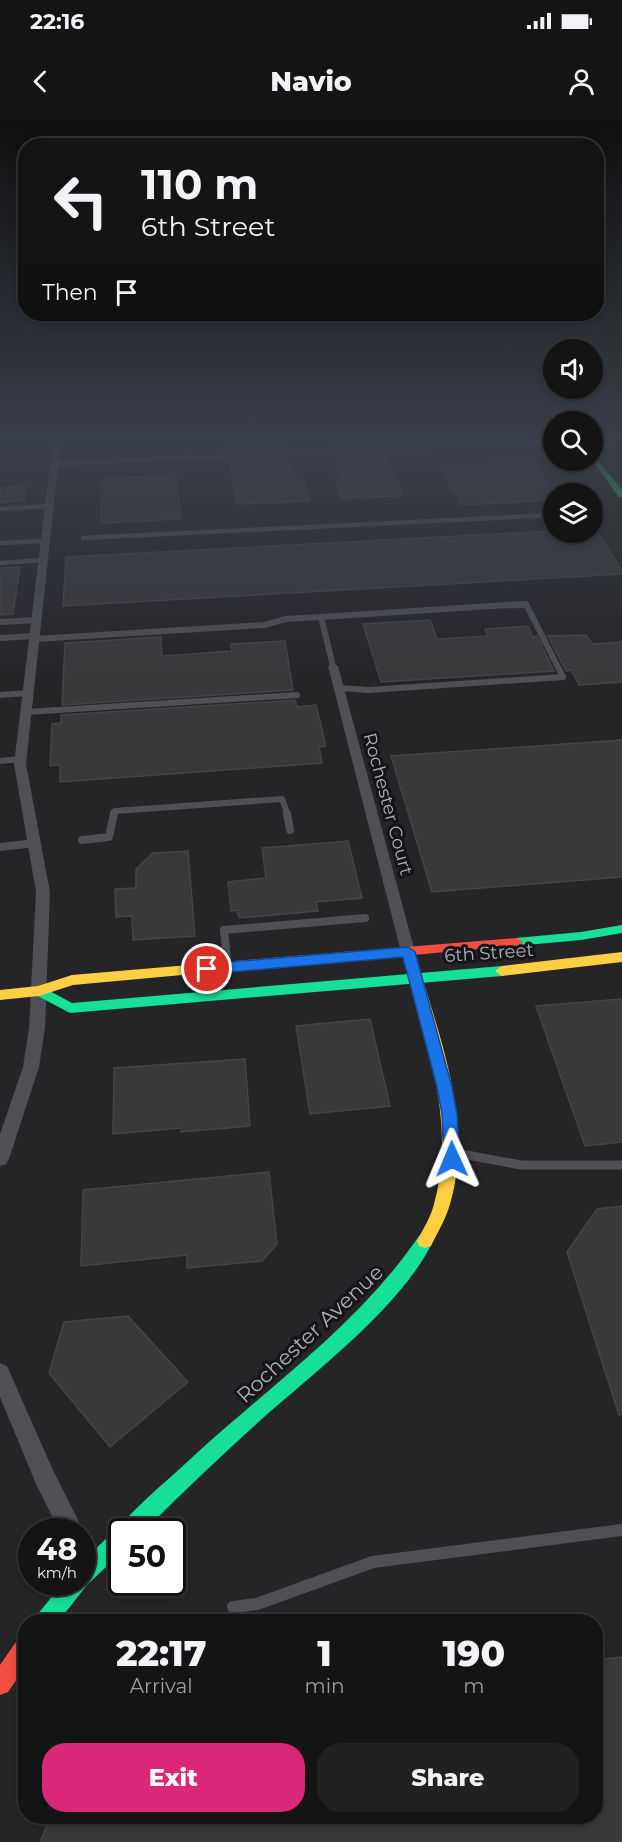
<!DOCTYPE html>
<html lang="en">
<head>
<meta charset="utf-8">
<style>
  :root { --surface:#141414; --page:#212122; --text:#f1f3f6; --muted:#9d9ea0; --line:#333334; --accent:#db2777 }
  body { margin:0; font-family:Montserrat,sans-serif; background:var(--page); color:var(--text); height:100vh; display:flex; flex-direction:column; font-size:22px; white-space:nowrap }
  * { box-sizing:border-box; margin:0 }
  p { font-size:20px; color:var(--muted) }
  .icon { flex:none; width:33px; height:33px; fill:none; stroke:currentColor; stroke-width:2; stroke-linecap:round; stroke-linejoin:round }
  .map { position:relative; flex:1; overflow:hidden }
  .side { position:absolute; left:18px; top:1494px; width:585px; height:210px; display:flex; flex-direction:column; background:var(--surface); border-radius:24px; box-shadow:0 3px 9px #0003,0 0 0 2px var(--line) }
  .side>* { flex:none }
  .banner { position:absolute; left:18px; top:18px; width:586px; height:183px; border-radius:24px; box-shadow:0 3px 9px #0003,0 0 0 2px var(--line); background:#141414; color:var(--text); overflow:hidden }
  .buttons { position:absolute; left:543px; top:219px; display:grid; gap:12px }
  .buttons a { display:grid; place-items:center; width:60px; height:60px; border-radius:50%; background:var(--surface); box-shadow:0 3px 9px #0003,0 0 0 2px var(--line); font-size:30px }
  .speed { position:absolute; left:18px; top:1398px; display:flex; gap:12px; font-size:30px; font-weight:700; text-align:center }
  .speed>* { display:grid; place-content:center; width:78px; height:78px; border-radius:50%; background:var(--surface); box-shadow:0 3px 9px #0003,0 0 0 2px var(--line); line-height:1 }
  .speed small { font-size:15px; font-weight:400 }
  .speed .limit { border:3px solid #111; border-radius:9px; background:#fff; color:#111 }
  .pin { position:absolute; display:grid; place-items:center; width:51px; height:51px; color:#fff; margin:-26px; border:3px solid #fff; border-radius:50%; box-shadow:0 2px 6px #0007 }
  .me { position:absolute; width:66px; margin:-33px; rotate:359deg; stroke-linejoin:round; filter:drop-shadow(0 0 4px #0008) }
  .turn { display:flex; align-items:center; gap:21px; height:126px; padding:0 24px; font-size:27px }
  .turn .icon { width:78px; height:78px; stroke-width:2.5 }
  .turn b { display:block; font-size:42px; line-height:51px }
  .then { display:flex; align-items:center; height:57px; padding:0 24px; background:#0003; gap:12px; font-size:22px }
  .eta { display:flex; justify-content:space-evenly; align-items:center; height:102px; text-align:center }
  .eta b { font-size:36px; font-weight:800; line-height:42px }
  .cta { display:flex; gap:12px; margin-top:auto; padding:12px 24px }
  .cta a { flex:1; height:69px; border-radius:24px; background:var(--accent); color:#fff; font-size:24px; font-weight:800; line-height:69px; text-align:center }
  .cta a+a { background:var(--page); color:var(--text) }
  .status { display:flex; justify-content:space-between; align-items:center; height:42px; padding:0 30px; background:var(--surface); direction:ltr }
  .status svg { height:16px; fill:currentColor }
  header { display:flex; justify-content:space-between; align-items:center; height:78px; padding:0 24px; background:var(--surface); font-size:27px; font-weight:800 }
  .map>svg:first-child { display:block }
  .built { fill:#252528; fill-rule:evenodd }
  .building { fill:#39393b; stroke:#434447; stroke-width:1.5 }
  .lines { fill:none; stroke-linecap:round; stroke-linejoin:round }
  .lane-far4 { stroke:#4f5054; stroke-width:4.5 }
  .lane-far3 { stroke:#4f5054; stroke-width:6 }
  .lane-far2 { stroke:#4f5054; stroke-width:8 }
  .lane-far1 { stroke:#4f5054; stroke-width:9 }
  .lane { stroke:#4f5054; stroke-width:12 }
  .street { fill:#4f5054; fill-rule:evenodd }
  .fast { fill:#16e098; fill-rule:evenodd }
  .slow { fill:#ffcf43; fill-rule:evenodd }
  .jam { fill:#f24e42; fill-rule:evenodd }
  .route { fill:#1a73e8; stroke:#114b97; stroke-width:1.5 }
  .labels { text-anchor:middle; stroke-width:6; stroke-linejoin:round; paint-order:stroke }
  .street-label { font-size:18px; fill:#adb0bb; stroke:#151517 }
  .near-street-label { font-size:21px; fill:#adb0bb; stroke:#151517 }
</style>
</head>
<body>
<div class="status"><b>22:16</b><svg viewBox="0 0 49 12"><path d="M0 12V9h3v3zM5 12V6h3v6zM10 12V3h3v9zM15 12V0h3v12zM26 1h20v11H26zM47 4h2v5h-2z"/></svg></div>
<header><svg class="icon" aria-label="back" viewBox="0 0 24 24"><path d="M15 5l-7 7 7 7"/></svg>Navio<svg class="icon" aria-label="person" viewBox="0 0 24 24"><circle cx="12" cy="8" r="4"/><path d="M4 21q1-7 8-7t8 7"/></svg></header>
<div class="map">
<svg width="622" height="1722" viewBox="0 0 622 1722">
  <rect width="100%" height="100%" fill="#1b1b1b"/>
  <path class="built" d="M0 320H553L554 340H592L593 320H622V1722H0ZM554 374H592V412H554ZM32 1412H82V1462H32ZM122 1412H172V1462H122ZM26 1502H596V1696H26Z"/>
  <g class="building">
    <polygon points="226,320 284,320 286,328 227,331"/>
    <polygon points="329,320 379,320 381,324 331,326"/>
    <polygon points="384,333 403,376 341,379 334,358 342,358 334,335"/>
    <polygon points="288,338 295,360 304,360 310,381 237,384 229,340"/>
    <polygon points="531,340 554,374 554,380 462,385 440,345"/>
    <polygon points="176,355 181,399 101,403 102,359"/>
    <polygon points="26,366 24,381 0,382 0,368"/>
    <polygon points="554,411 554,412 597,412 622,450 622,454 63,486 66,437"/>
    <polygon points="20,447 13,494 0,495 0,448"/>
    <polygon points="430,500 437,519 488,516 485,509 528,506 533,517 537,516 554,551 381,562 363,504"/>
    <polygon points="586,515 592,524 622,522 622,562 579,565 571,550 566,551 548,516"/>
    <polygon points="161,517 162,536 232,531 231,524 285,521 293,570 62,585 65,523"/>
    <polygon points="295,580 297,587 316,585 326,626 319,627 322,643 60,662 60,645 50,646 52,604 61,603 61,595"/>
    <polygon points="622,620 622,757 432,772 391,636"/>
    <polygon points="348,721 362,778 316,782 318,791 239,798 237,790 231,791 228,762 266,758 262,728"/>
    <polygon points="188,731 195,816 133,820 132,796 116,797 115,769 136,768 136,749 153,733"/>
    <polygon points="622,879 622,1022 585,1026 536,886"/>
    <polygon points="370,899 390,986 310,994 296,906"/>
    <polygon points="245,939 250,1006 181,1012 181,1008 113,1014 114,948"/>
    <polygon points="269,1052 277,1124 262,1141 187,1148 187,1135 81,1146 83,1070"/>
    <polygon points="622,1086 622,1294 619,1295 567,1132 597,1089"/>
    <polygon points="128,1196 188,1262 110,1327 49,1253 64,1202"/>
    <polygon points="622,1537 622,1722 40,1722 51,1696 596,1696 596,1540"/>
  </g>
  <g class="lines">
    <g class="lane-far4">
      <polyline points="0,389 50,386"/>
      <polyline points="83,418 554,395"/>
      <polyline points="0,423 45,421"/>
      <polyline points="0,443 43,440"/>
      <polyline points="499,486 527,486"/>
    </g>
    <g class="lane-far3">
      <polyline points="321,497 522,484"/>
      <polyline points="0,502 36,500"/>
      <polyline points="0,518 34,516"/>
      <polyline points="34,519 264,505 286,499 321,497 333,546"/>
      <polyline points="339,568 369,570 563,557 526,484"/>
      <polyline points="0,575 28,573"/>
      <polyline points="26,592 297,575"/>
      <polyline points="0,641 20,639"/>
      <polyline points="114,695 115,691 282,679 288,695"/>
    </g>
    <g class="lane-far2">
      <polyline points="287,693 290,710"/>
      <polyline points="82,720 109,717 114,693"/>
      <polyline points="0,727 34,723"/>
      <polyline points="228,848 224,810 365,798"/>
    </g>
    <polyline class="lane-far1" points="456,1033 521,1045 622,1045"/>
    <polyline class="lane" points="233,1487 257,1484 373,1442 622,1410"/>
    <g class="street">
      <polygon points="53,320 61,320 59,341 517,320 554,320 554,323 58,346 26,644 50,772 45,908 39,947 9,1039 6,1044 0,1046 0,1014 23,947 29,908 36,772 14,644"/>
      <polygon points="333,543 338,546 415,832 408,837 401,832 328,546"/>
      <polygon points="0,1243 7,1246 52,1348 80,1404 83,1412 82,1413 82,1412 60,1412 36,1364 0,1277"/>
    </g>
    <g class="fast">
      <polygon points="592,333 622,370 622,377 619,377 592,340"/>
      <polygon points="622,805 622,813 581,820 516,826 509,822 516,818 581,812"/>
      <polygon points="502,846 509,851 502,856 70,893 34,874 32,871 34,868 44,868 72,883"/>
      <path d="M425 1114 431 1116 433 1121C403 1185 316 1251 263 1298 222 1335 182 1373 143 1412H122V1432L87 1465 58 1502H34L37 1495 64 1462H82V1442L115 1410 120 1408C129 1392 169 1359 185 1344 264 1270 357 1207 419 1116Z"/>
    </g>
    <g class="slow">
      <path d="M408 827 415 832C437 913 475 999 450 1084 446 1099 437 1113 431 1126L425 1128 419 1126 417 1121C423 1109 431 1097 434 1084 458 999 423 914 401 832Z"/>
      <polygon points="622,832 622,842 502,856 495,851 502,846"/>
      <polygon points="307,835 314,840 312,843 73,865 39,876 0,880 0,870 38,866 72,855"/>
    </g>
    <g class="jam">
      <polygon points="516,818 523,822 521,825 307,845 300,840 307,835"/>
      <polygon points="26,1517 26,1546 8,1572 0,1575 0,1545 18,1519"/>
    </g>
  </g>
  <linearGradient id="sky" x2="0" y2="1"><stop stop-color="#0f0f0f"/><stop offset="0.57" stop-color="#393f4a"/><stop offset="1" stop-color="#393f4a" stop-opacity="0"/></linearGradient>
  <rect width="622" height="561" fill="url(#sky)"/>
  <polygon class="route" points="408,827 415,832 452,967 457,994 460,1039 457,1044 452,1046 446,1044 444,1039 442,994 437,967 403,837 207,854 200,849 207,844"/>
  <g class="labels">
    <g class="street-label">
      <text transform="translate(388 684) rotate(75)" y="6">Rochester Court</text>
      <text transform="translate(489 833) rotate(-4)" y="6">6th Street</text>
    </g>
    <g class="near-street-label">
      <text transform="translate(310 1214) rotate(-43)" y="7">Rochester Avenue</text>
    </g>
  </g>
</svg>
<div class="buttons">
<a><svg class="icon" aria-label="sound" viewBox="0 0 24 24"><path d="M4 9h4l5-4v14l-5-4H4zM17 9q2 3 0 6"/></svg></a>
<a><svg class="icon" aria-label="search" viewBox="0 0 24 24"><circle cx="10" cy="10" r="6"/><path d="M15 15l6 6"/></svg></a>
<a><svg class="icon" aria-label="layers" viewBox="0 0 24 24"><path d="M12 4l9 5-9 5-9-5zM3 14l9 5 9-5"/></svg></a>
</div>
<div class="speed"><div>48<small>km/h</small></div><div class="limit">50</div></div>
<div class="pin" style="left:207px;top:849px;background:#d93025"><svg class="icon" aria-label="arrive" viewBox="0 0 24 24"><path d="M6 21V4h12l-3 4 3 4H6"/></svg></div>
<svg class="me" style="left:452px;top:1039px" viewBox="-20 -20 40 40"><path d="M0-17L14 15 0 8-14 15z" fill="#1a73e8" stroke="#fff" stroke-width="4"/></svg>
<div class="banner">
<div class="turn"><svg class="icon" aria-label="left" viewBox="0 0 24 24"><path d="M17 20v-9H6M10 6l-5 5 5 5"/></svg><div><b>110 m</b>6th Street</div></div>
<div class="then">Then<svg class="icon" aria-label="arrive" viewBox="0 0 24 24"><path d="M6 21V4h12l-3 4 3 4H6"/></svg></div>
</div>
<section class="side">
<div class="eta">
<div><b>22:17</b><p>Arrival</p></div>
<div><b>1</b><p>min</p></div>
<div><b>190</b><p>m</p></div>
</div>
<div class="cta"><a>Exit</a><a>Share</a></div>
</section>
</div>
</body>
</html>
